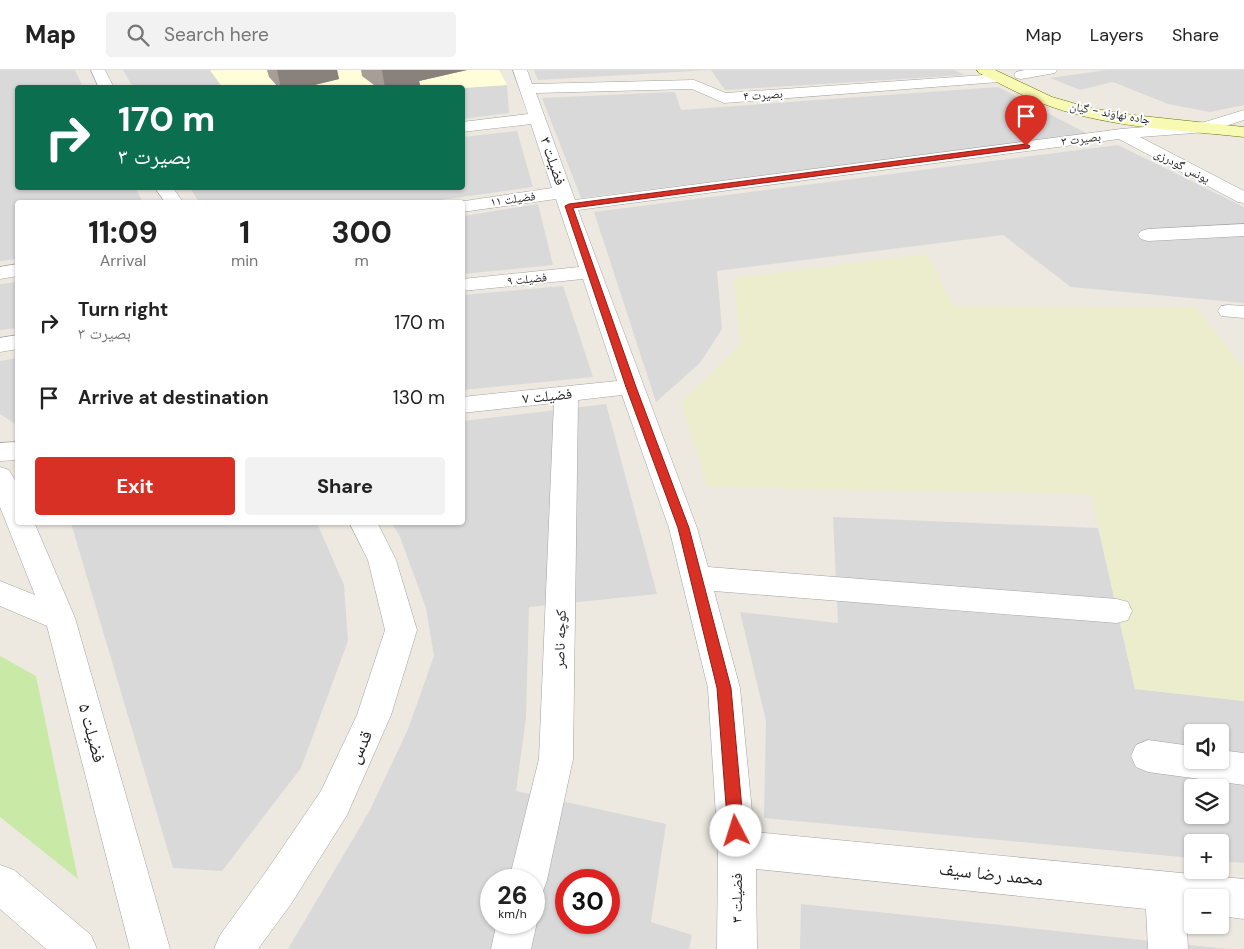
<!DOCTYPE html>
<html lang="en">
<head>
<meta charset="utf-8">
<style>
  :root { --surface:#fff; --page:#f2f2f2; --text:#222; --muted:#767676; --line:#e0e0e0; --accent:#d93025 }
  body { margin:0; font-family:"DM Sans","Noto Naskh Arabic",sans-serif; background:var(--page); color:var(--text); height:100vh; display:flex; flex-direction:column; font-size:19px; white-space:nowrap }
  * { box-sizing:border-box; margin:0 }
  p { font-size:16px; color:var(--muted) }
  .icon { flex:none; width:28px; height:28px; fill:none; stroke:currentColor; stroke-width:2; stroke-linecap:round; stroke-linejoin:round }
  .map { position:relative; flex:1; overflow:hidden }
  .drawer { position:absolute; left:15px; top:130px; width:450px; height:325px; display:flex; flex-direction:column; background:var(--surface); border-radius:5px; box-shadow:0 1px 4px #0004 }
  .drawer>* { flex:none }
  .hud { position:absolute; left:15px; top:15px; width:450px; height:105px; border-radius:5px; box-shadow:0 1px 4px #0004; background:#0b6e4f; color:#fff; overflow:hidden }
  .controls { position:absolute; left:1184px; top:654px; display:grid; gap:10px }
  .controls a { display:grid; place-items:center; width:45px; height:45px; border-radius:5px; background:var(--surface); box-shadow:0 1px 4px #0004; font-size:25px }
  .speed { position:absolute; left:480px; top:799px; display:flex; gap:10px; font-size:25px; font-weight:700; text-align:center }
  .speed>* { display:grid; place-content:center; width:65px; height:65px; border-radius:50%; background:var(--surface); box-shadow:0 1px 4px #0004; line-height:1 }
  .speed small { font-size:12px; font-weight:400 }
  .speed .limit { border:8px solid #d22; background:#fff; color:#111 }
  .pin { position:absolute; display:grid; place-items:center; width:42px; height:42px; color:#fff; margin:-51px -21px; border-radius:50% 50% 50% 0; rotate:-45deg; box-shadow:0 0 5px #0007 }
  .pin .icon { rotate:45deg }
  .me { position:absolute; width:55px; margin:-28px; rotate:355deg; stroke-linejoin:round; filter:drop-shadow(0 0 4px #0008) }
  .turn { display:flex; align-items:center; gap:18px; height:105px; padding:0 20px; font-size:22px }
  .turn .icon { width:65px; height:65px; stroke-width:2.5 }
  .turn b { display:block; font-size:35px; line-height:42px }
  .eta { display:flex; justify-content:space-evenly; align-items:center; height:85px; text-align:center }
  .eta b { font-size:30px; font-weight:700; line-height:35px }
  .button { display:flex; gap:10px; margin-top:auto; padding:10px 20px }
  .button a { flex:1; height:58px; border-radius:5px; background:var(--accent); color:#fff; font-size:20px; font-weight:700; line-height:58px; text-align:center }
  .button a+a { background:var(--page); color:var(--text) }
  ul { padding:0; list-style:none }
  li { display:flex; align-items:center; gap:15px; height:75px; padding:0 20px }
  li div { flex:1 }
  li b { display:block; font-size:19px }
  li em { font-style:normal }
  header { display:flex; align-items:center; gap:30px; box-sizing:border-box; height:70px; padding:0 25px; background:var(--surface); border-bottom:1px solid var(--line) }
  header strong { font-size:24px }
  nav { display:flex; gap:28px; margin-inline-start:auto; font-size:18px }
  .search { width:350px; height:45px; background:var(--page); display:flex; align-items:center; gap:12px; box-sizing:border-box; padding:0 18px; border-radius:5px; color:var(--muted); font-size:19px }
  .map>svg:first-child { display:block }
  .residential { fill:#dad9d9; fill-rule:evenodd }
  .education { fill:#fffed9 }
  .farmland { fill:#ebedcc }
  .grass { fill:#c9e9a6 }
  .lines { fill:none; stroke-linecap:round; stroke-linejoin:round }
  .street-casing { stroke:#a3a3a3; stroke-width:1 }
  .secondary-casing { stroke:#697204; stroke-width:1 }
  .street { fill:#fff; fill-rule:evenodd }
  .secondary { fill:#f8fab3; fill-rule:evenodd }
  .wall { fill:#a79e98 }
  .shaded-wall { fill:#88817c }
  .route { fill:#d93025; stroke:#8d1f18 }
  .labels { text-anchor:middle; stroke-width:4; stroke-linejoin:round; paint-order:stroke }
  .far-street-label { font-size:12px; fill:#1c1c1c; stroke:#fff }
  .street-label { font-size:15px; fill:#1c1c1c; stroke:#fff }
  .near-street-label { font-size:18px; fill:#1c1c1c; stroke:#fff }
</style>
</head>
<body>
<header>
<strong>Map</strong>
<div class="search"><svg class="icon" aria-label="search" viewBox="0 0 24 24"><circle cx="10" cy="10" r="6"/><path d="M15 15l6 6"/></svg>Search here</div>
<nav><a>Map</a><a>Layers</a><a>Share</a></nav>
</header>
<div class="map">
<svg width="1244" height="879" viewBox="0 0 1244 879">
  <rect width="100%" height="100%" fill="#ede9e1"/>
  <g class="residential">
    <polygon points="0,0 75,0 83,17 18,18 18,118 135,118 143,132 18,132 17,189 0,191"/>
    <polygon points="123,0 210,0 223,17 133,17"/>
    <polygon points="534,0 954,0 965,5 725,20 711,0 538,10"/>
    <polygon points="1107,0 1244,0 1244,35 1210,42 1168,34 1113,12 1080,20 1050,8"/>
    <polygon points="507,15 509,43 463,49 462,18"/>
    <polygon points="998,17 1088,64 581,128 542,28 675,22 681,40"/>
    <polygon points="517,61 533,117 427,132 199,132 190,118 462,118 463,67"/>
    <polygon points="1118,75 1244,137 1244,233 1071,217 1003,165 717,201 722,259 700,293 656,332 594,142"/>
    <polygon points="538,134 553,195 463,204 463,146"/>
    <polygon points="17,212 17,258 0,260 0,214"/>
    <polygon points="563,216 593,307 463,320 463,225"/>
    <polygon points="17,288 18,288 17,355 0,344 0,291"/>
    <path d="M606 334 657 524 529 537 526 648 516 721 666 754 651 852 692 865 689 879H288L370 740 408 659 434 586 426 538 400 467 392 453 462 452 463 351ZM491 810H534V852H491ZM566 810H609V852H566Z"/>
    <path d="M833 447 1098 458 1135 619 1244 631V793L1220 791V772H1192V788L764 748 766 651 740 542 838 553ZM1192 662H1220V690H1192ZM1192 718H1220V745H1192Z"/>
    <polygon points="71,453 317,453 344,515 348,571 301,698 222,801 173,798"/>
    <polygon points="801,834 1228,879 800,879"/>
  </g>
  <polygon class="education" points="210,0 499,0 507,15 463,18 222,17"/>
  <polygon class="farmland" points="927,184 953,236 1196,237 1244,298 1244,631 1135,619 1091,424 708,417 681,333 741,274 733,208"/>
  <polygon class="grass" points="0,586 36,606 78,809 0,747"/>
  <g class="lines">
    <defs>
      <g id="street">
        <polygon points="91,0 105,0 114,18 99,18"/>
        <polygon points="513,0 527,0 532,14 694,10 726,23 999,4 1004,5 1006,8 1004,11 999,12 724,33 692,19 536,23 575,130 1121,59 1205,52 1244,40 1244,50 1207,62 1140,67 1244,121 1244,133 1238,132 1119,69 578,140 697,458 708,497 1117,529 1128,532 1132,541 1128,550 1117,553 714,521 740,618 754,762 1244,809 1244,849 1220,846 1220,828 1192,828 1192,843 1186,843 1188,879 1148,879 1146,839 756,799 757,879 717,879 718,779 708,618 669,458 622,325 578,330 573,689 547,810 542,824 534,827 534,810 509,810 539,689 554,333 462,343 462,327 617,311 583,209 462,221 462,209 579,197 556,129 462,142 462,132 458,132 552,118 531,54 462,62 462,52 528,44"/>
        <polygon points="1025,0 1057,0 1055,3 1021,9 1016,8 1014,5 1016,2"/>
        <polygon points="155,118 173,118 183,132 165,132"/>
        <polygon points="1244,154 1244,166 1148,171 1141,169 1138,165 1141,161 1148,159"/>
        <polygon points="18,194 18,206 0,209 0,197"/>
        <polygon points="1229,235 1244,236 1244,248 1221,246 1218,241 1221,236"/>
        <polygon points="18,265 18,279 0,282 0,268"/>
        <polygon points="18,372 18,390 0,391 0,373"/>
        <polygon points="0,397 9,400 18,415 18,452 34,452 75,548 170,879 130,879 47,556 0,536 0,511 35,525 0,437"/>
        <polygon points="349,452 377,452 396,490 417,560 391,645 347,745 291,834 258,879 214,879 220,865 263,806 321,721 357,645 385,560 368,490"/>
        <polygon points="1148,670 1192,676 1192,690 1220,690 1220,680 1244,683 1244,715 1148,702 1136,697 1131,686 1136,675"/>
        <polygon points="0,795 14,800 91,865 97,879 46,879 0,839"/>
        <polygon points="534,845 537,852 531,879 491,879 497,852 534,852"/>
      </g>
      <path id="secondary" d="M977 0H995L1052 27 1090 38 1133 45 1244 57V67C1180 60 1113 58 1052 37 1026 28 1003 15 979 3Z"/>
    </defs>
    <use href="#street" class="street-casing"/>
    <use href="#secondary" class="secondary-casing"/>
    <use href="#street" class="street"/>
    <use href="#secondary" class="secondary"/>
  </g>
  <g class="wall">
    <polygon points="267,0 337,0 339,9 302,18 279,18 269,7"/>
    <polygon points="361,0 467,0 419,11 420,15 409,18 378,18 362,6"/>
  </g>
  <g class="shaded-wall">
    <polygon points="277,0 337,0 339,9 302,18 281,18"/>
    <polygon points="382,0 467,0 419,11 420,15 409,18 385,18"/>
  </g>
  <polygon class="route" points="1026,74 1030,76 1029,78 573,138 636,317 689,458 731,618 744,761 741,766 736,768 730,766 728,761 717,618 678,458 626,317 565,136 569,134"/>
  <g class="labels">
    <g class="far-street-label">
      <text transform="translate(763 25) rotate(-4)" y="4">بصیرت ۴</text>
      <text transform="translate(1110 43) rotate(10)" y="4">جاده نهاوند - گیان</text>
      <text transform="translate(1081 69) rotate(-7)" y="4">بصیرت ۳</text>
      <text transform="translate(1182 96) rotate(27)" y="4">یونس گودرزی</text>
      <text transform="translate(513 129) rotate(-8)" y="4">فضیلت ۱۱</text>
      <text transform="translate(527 209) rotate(-6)" y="4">فضیلت ۹</text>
    </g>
    <g class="street-label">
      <text transform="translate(553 91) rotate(71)" y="5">فضیلت ۳</text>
      <text transform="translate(547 326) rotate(-6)" y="5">فضیلت ۷</text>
      <text transform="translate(560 569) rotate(-88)" y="5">کوچه ناصر</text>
      <text transform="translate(737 828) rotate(-90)" y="5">فضیلت ۳</text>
    </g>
    <g class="near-street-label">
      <text transform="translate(92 663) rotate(75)" y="6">فضیلت ۵</text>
      <text transform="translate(360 677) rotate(-65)" y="6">قدس</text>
      <text transform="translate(991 804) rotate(6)" y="6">محمد رضا سیف</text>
    </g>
  </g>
</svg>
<div class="controls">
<a><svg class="icon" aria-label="sound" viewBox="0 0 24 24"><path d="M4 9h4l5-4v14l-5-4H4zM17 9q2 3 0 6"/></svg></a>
<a><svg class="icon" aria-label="layers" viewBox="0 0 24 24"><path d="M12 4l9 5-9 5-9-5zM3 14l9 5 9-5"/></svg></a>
<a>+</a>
<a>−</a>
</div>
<div class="speed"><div>26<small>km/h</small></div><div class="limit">30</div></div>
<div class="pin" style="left:1026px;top:76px;background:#d93025"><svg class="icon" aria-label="arrive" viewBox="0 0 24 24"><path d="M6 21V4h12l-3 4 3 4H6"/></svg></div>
<svg class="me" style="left:736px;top:761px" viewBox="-20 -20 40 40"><circle r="19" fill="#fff"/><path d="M0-13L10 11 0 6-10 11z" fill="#d93025"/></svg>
<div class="hud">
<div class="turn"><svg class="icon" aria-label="right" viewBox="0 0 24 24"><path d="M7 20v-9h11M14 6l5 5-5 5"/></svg><div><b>170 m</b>بصیرت ۳</div></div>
</div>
<section class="drawer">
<div class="eta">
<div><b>11:09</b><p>Arrival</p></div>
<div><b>1</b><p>min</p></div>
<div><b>300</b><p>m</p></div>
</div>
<ul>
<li><svg class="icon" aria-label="right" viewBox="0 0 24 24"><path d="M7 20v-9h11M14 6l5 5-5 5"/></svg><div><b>Turn right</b><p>بصیرت ۳</p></div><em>170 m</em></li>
<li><svg class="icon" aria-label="arrive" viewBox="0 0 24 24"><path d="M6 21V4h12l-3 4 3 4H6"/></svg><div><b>Arrive at destination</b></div><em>130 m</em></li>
</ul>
<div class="button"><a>Exit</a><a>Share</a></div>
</section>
</div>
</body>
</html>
